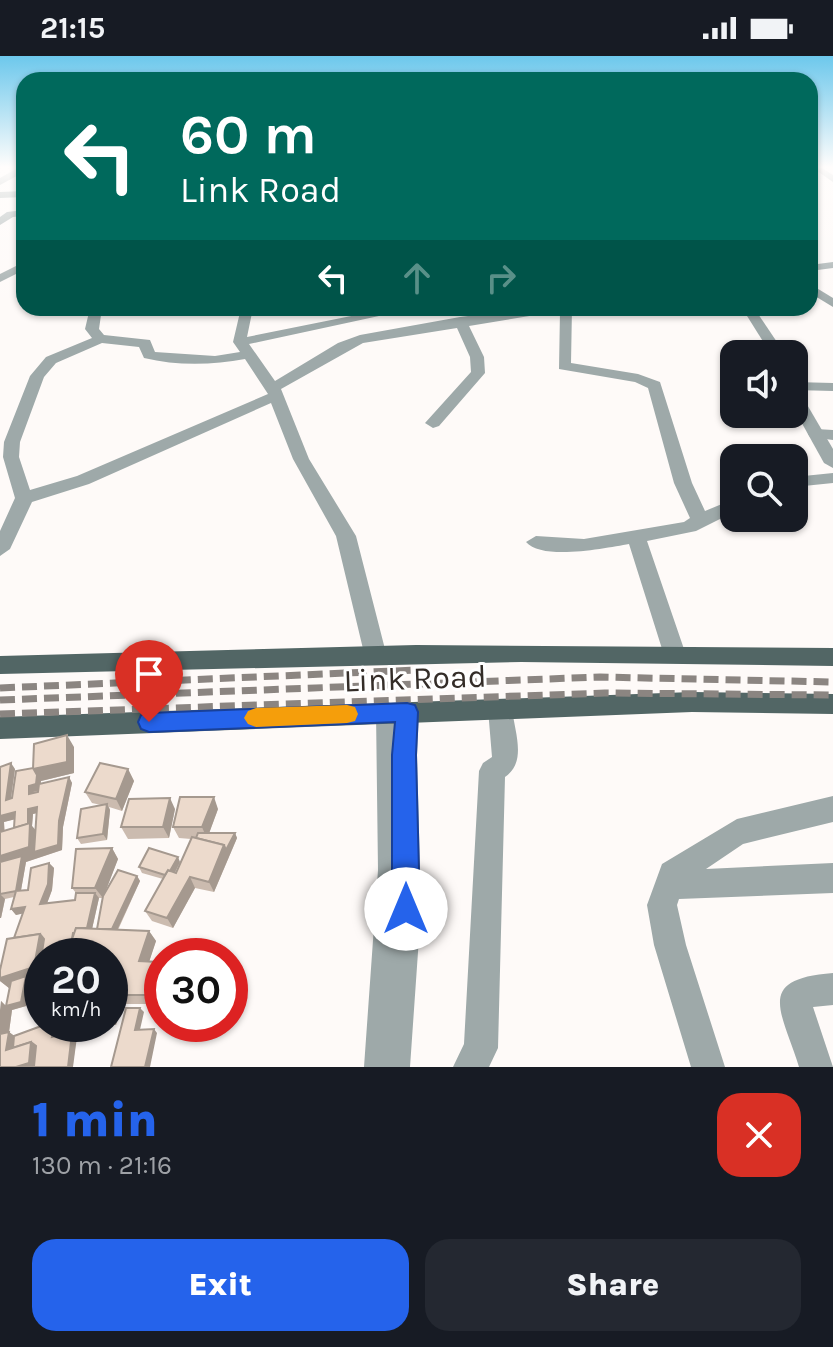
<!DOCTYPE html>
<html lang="en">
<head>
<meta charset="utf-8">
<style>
  :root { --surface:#171b24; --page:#242831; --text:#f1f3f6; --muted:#9ea1a6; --accent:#2563eb }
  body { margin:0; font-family:Karla,sans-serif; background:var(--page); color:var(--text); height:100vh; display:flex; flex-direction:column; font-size:30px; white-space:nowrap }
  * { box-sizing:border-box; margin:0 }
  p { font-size:26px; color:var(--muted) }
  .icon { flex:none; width:44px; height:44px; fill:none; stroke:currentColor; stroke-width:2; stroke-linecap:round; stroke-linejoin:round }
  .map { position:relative; height:1011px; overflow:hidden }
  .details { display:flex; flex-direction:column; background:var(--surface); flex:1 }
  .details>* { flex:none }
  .banner { position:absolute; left:16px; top:16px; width:802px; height:244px; border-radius:24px; box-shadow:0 2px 6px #0004; background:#00695c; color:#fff; overflow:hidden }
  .controls { position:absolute; left:720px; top:284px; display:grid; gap:16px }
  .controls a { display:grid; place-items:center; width:88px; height:88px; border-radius:16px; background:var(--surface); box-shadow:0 2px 6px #0004; font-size:40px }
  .speed { position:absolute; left:24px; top:882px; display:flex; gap:16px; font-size:40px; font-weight:700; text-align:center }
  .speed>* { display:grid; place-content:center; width:104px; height:104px; border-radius:50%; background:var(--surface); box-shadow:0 2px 6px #0004; line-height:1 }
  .speed small { font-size:20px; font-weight:400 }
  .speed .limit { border:12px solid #d22; background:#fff; color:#111 }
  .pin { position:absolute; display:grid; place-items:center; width:68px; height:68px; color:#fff; margin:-82px -34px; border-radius:50% 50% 50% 0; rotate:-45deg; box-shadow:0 0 8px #0007 }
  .pin .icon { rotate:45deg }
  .me { position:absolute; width:88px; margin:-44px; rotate:0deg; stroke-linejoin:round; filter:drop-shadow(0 0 6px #0008) }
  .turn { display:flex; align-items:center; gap:28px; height:168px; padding:0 32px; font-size:36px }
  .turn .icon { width:104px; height:104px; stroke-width:2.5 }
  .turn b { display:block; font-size:56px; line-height:68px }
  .lanes { display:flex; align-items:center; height:76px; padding:0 32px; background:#0003; justify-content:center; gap:40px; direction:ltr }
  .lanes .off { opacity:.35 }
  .round { display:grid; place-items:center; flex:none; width:84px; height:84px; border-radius:24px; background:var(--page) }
  .head { display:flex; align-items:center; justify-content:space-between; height:136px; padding:0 32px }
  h1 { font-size:48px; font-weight:800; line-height:60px; color:var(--accent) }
  .action { display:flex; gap:16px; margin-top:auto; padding:16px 32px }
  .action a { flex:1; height:92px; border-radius:24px; background:var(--accent); color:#fff; font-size:32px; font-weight:800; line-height:92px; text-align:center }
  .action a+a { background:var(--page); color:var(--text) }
  .status { display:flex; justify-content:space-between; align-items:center; height:56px; padding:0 40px; background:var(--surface); direction:ltr }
  .status svg { height:22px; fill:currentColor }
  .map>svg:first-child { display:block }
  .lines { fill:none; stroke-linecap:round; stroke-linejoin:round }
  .minor { fill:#9ea9a9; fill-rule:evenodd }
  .tertiary { fill:#9ea9a9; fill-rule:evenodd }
  .primary { fill:#526665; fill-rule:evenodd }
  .rail { stroke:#8b8581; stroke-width:7; stroke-dasharray:15 7; stroke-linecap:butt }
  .wall { fill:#cbbbaf; fill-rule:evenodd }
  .shaded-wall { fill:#a5998f }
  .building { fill:#ecdacc; stroke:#a5998f; stroke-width:2 }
  .route { fill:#2563eb; stroke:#184099; stroke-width:2 }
  .slow { fill:#f59e0b }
  .labels { text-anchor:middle; stroke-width:6; stroke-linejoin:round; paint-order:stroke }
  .near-street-label { font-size:32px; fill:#342d28; stroke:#fff }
</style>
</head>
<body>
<div class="status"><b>21:15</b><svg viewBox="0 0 49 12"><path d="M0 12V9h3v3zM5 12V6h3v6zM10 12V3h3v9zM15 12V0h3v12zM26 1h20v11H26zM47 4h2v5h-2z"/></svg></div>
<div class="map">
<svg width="833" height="1011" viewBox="0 0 833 1011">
  <rect width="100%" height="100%" fill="#fefaf8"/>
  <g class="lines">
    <g class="minor">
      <polygon points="21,110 24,110 24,116 0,129 0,122"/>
      <polygon points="810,110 819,110 833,119 833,126"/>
      <polygon points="24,135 24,141 0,142 0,136"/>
      <polygon points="24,154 24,160 13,161 0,169 0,161 7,156"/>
      <polygon points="24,206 24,214 0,226 0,218"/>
      <polygon points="833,206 833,212 810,215 810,209"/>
      <polygon points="810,228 833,242 833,251 810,237"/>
      <path d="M90 252H102L99 273 104 279 150 284 155 296 215 300 240 296 233 286 241 252H253L247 281 391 252H416L249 288 275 325 338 287 360 279 460 261 532 252H572L571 307 638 318 660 326 692 427 705 455 734 443V456L696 475 647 485 685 596 682 602 674 605 666 602 663 596 629 488C606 492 542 505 526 486L536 480 584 483 684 466 690 462 674 427 648 332 635 326 559 313 560 255 469 270 484 301 485 317 439 370 433 372 425 367 471 316 470 301 457 272 363 287 281 333 309 403 356 480 386 597 383 603 375 606 367 603 364 597 336 480 293 403 271 347 89 428 32 446 10 493 0 500V475L15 442 3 401 4 386 30 320 46 301 92 282 85 273ZM102 287 139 291 144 302C177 310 213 309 245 303L268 338 77 420 30 434 19 401 20 386 44 321 56 307Z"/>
      <polygon points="794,326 833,327 833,335 794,334"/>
      <polygon points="816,373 833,374 833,384 810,381 808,378"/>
      <polygon points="833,417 833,427 794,431 794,421"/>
      <path d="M500 643 509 646 512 653C515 677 527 706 505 721L498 992 489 1011H453L464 988 479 715 483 707 492 701 488 653 491 646Z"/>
      <polygon points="388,646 398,650 407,646 416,649 419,656 417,699 421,853 410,1011 364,1011 378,814 376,656 379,649"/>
      <polygon points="833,740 833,766 743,788 706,813 833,807 833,837 679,843 677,849 686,889 725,1011 691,1011 654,889 647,849 662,808 737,763"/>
      <path d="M833 917V949L813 951 833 1011H799C782 955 754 923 833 917Z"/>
    </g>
    <g class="tertiary">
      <polygon points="742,252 754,252 785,298 771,298"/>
      <polygon points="794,335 802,340 833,393 833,412 824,407 794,353"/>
    </g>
    <g class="primary">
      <polygon points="416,589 833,592 833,610 521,606 0,618 0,600"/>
      <polygon points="692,636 833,638 833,658 692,656 0,683 0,661"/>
    </g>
    <g class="rail">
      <polyline points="0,632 416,614"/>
      <polyline points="0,644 600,621 833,626"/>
      <polyline points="0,658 605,637 833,639"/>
    </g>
  </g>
  <g class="wall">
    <path d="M74 691V717L41 725 40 728 69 721 72 727 63 771 62 794 26 806 21 834H28L49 807 54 812 52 834 47 847 75 844 76 837 72 832 112 792 118 803 104 839 137 820 140 825 118 874 149 875 156 885 149 906H158L162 912V927L157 948H121L116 969H93L58 979V980L77 981 0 1011 1 945 6 950 10 932H9L0 925V914L14 882 23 857 16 859 11 853 14 841 5 843 1 862H0V711L15 713 11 742 33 712ZM37 757 35 774 32 770 33 758ZM15 763 14 772 5 775 4 766ZM99 842H103L97 873H92ZM42 900H110V968H45L14 980 9 976 12 954 26 950 31 925Z"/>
    <polygon points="128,713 134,725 122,755 109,751 110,754 107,784 81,788 77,782 101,749 92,747 85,736"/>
    <polygon points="175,753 169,782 128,783 121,771"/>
    <polygon points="218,753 209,777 235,777 237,782 214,836 195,832 173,872 152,865 145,855 163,823 142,817 139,811 180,806 175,817 176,817 191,783 179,782 173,771"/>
  </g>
  <g class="shaded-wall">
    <polygon points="67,679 74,691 74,717 41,725 40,734 33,736 34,744 29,738 29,730 33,713"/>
    <polygon points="11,707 15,713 10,749 6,744"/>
    <polygon points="128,713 134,725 122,755 116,743"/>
    <polygon points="69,721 72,727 63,771 62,794 26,806 20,840 0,812 0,800 28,753 37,751 41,756 33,758 32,770 39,778 59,765"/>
    <polygon points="214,741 218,753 207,783 202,771"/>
    <polygon points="170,742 175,753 169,782 163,771"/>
    <polygon points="107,748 110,754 107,784 103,778"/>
    <polygon points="15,756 20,762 4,766 4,789 0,784 0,760"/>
    <polygon points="235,777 237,782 214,836 209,826 224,789"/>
    <polygon points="112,792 118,803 103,842 95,832"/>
    <polygon points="178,801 180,806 170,826 167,820"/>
    <polygon points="49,807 54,812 52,834 45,853 40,848"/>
    <polygon points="137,820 140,825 113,883 110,878"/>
    <polygon points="190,821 195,832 173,872 167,862"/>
    <polygon points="95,837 99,842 90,882 86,877"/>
    <polygon points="0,838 5,843 1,862 0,862"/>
    <polygon points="25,851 30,856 16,859 11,853"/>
    <polygon points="149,875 156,885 146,915 139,905"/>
    <polygon points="40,878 49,888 42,900 42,921 31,925 26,950 12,954 9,976 20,984 31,986 41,994 40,1011 16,1011 0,981 0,954 1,945 6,950 25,927 9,932 0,925 0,922"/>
    <polygon points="158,906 162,912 162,927 157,948 150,939"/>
    <polygon points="113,939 121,948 116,969 110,963 110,952"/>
    <polygon points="140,952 144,956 139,978 135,974"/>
    <polygon points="58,968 92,968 93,969 58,979 57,985 44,972"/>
    <polygon points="154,973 157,977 150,1011 145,1011"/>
    <polygon points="72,977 77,981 73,1011 68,1011"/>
  </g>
  <g class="building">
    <polygon points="67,679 67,706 33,713 34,688"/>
    <polygon points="11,707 6,744 12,742 16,715 33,712 37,719 36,728 29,730 29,738 38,736 39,728 69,721 59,765 58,789 34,796 37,751 28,753 28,768 14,772 15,756 0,760 0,711"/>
    <polygon points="100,707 128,713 116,743 85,736"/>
    <polygon points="180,741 214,741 202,771 173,771"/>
    <polygon points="170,742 163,771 121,771 129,743"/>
    <polygon points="107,748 103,778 77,782 81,753"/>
    <polygon points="30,767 29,791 0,800 0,776"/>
    <polygon points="198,777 235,777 226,794 224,789 196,782"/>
    <polygon points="192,781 224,789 209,826 190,821 167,862 145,855 168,814 176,817"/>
    <polygon points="112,792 95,832 72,832 76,793"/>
    <polygon points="149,792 178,801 170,815 168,814 165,819 139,811"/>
    <polygon points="22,800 16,835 28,834 31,812 49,807 48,828 40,848 75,844 76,837 95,837 87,872 76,872 75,877 73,877 72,883 66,900 42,900 42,915 39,916 44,883 40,878 14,882 25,851 11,853 16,835 0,838 0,806"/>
    <polygon points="118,814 137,820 112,873 97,873 103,840"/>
    <polygon points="76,872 149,875 139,905 158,906 150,939 113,939 110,952 110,900 66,900"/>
    <polygon points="40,878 34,911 0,922 0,914 7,883"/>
    <polygon points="26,920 21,946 6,950 11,925"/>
    <polygon points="126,952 140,952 135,974 154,973 145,1011 111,1011"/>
    <polygon points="45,968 58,968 44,972"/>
    <polygon points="44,969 44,972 49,976 54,974 52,981 72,977 68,1011 33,1011 34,1010 36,990 31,986 13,992 14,980"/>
    <polygon points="9,976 6,994 31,986 29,1007 16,1011 0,1011 0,978"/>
  </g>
  <linearGradient id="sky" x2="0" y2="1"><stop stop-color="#6dc8ec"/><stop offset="0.44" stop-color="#fffdfc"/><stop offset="1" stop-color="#fffdfc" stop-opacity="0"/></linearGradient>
  <rect width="833" height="252" fill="url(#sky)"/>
  <polygon class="route" points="407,647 415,649 418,656 416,699 420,853 416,863 406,867 396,863 392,853 392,699 395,666 149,676 141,673 138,666 141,659 149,657"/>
  <polygon class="slow" points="347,649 355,651 358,658 355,665 347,667 256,671 248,668 244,662 248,655 256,652"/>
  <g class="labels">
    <g class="near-street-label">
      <text transform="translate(415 622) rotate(-2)" y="11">Link Road</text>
    </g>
  </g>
</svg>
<div class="controls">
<a><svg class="icon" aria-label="sound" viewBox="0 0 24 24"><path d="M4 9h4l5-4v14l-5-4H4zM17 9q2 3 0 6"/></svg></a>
<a><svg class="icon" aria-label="search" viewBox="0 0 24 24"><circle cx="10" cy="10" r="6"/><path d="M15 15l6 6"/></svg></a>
</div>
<div class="speed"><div>20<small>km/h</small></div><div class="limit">30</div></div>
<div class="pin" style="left:149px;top:666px;background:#d93025"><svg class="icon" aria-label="arrive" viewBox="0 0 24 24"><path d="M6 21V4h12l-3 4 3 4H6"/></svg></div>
<svg class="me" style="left:406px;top:853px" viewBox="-20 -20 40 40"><circle r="19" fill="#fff"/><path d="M0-13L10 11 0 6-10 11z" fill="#2563eb"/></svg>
<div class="banner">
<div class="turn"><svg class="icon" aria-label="left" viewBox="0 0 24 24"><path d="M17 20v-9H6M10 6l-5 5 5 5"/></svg><div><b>60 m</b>Link Road</div></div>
<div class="lanes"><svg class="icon" aria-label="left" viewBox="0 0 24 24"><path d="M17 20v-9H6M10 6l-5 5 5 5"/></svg><svg class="icon off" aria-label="ahead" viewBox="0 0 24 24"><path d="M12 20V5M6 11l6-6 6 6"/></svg><svg class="icon off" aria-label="right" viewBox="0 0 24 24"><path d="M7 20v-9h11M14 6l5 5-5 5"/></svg></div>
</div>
</div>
<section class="details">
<div class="head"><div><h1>1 min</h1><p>130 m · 21:16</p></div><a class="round" style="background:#d93025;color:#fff"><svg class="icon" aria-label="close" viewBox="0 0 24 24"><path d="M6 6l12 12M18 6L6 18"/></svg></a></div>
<div class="action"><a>Exit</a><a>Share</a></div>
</section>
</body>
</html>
